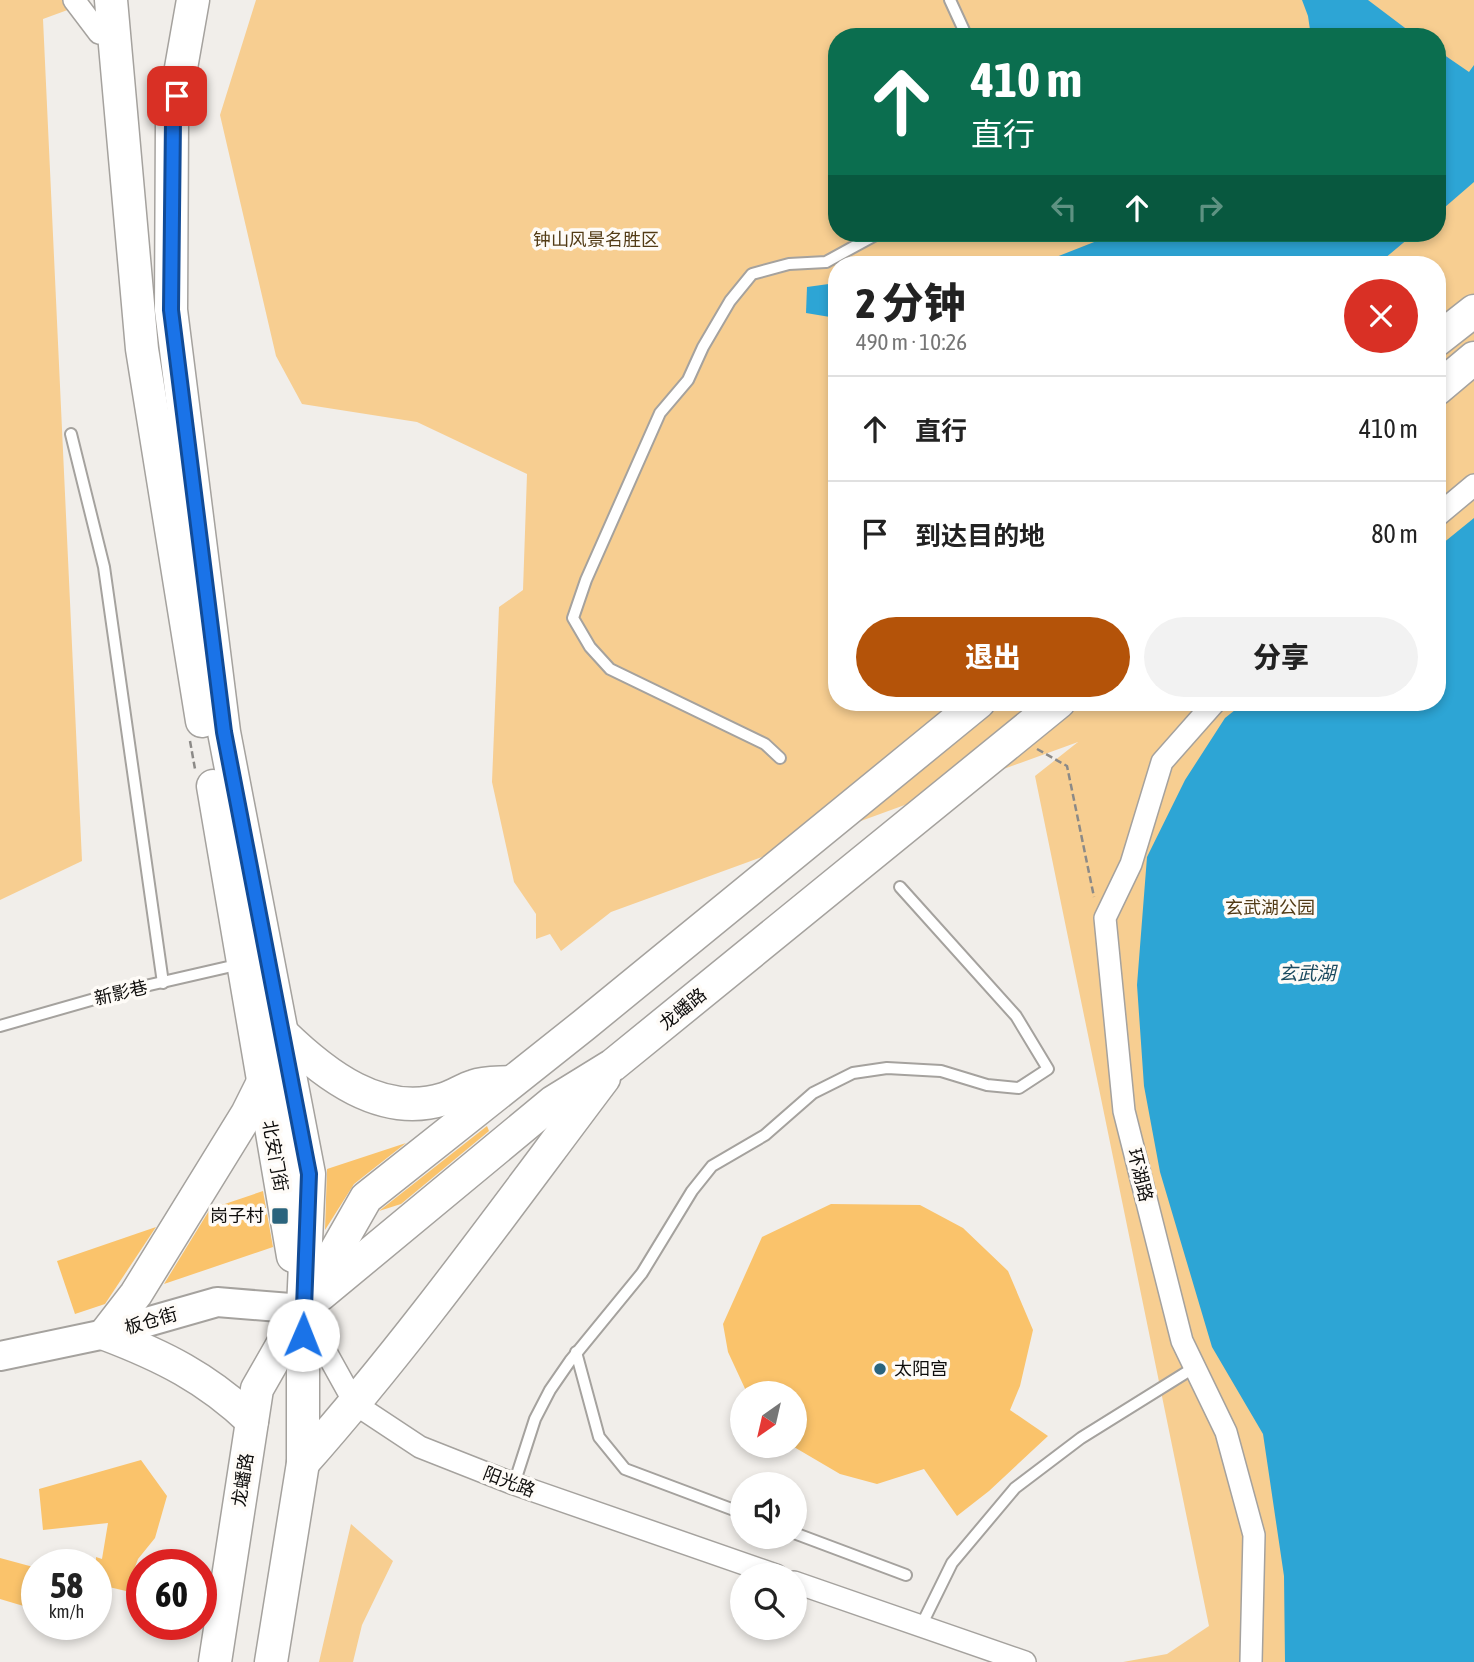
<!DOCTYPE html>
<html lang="zh">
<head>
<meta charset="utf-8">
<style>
  :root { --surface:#fff; --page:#f2f2f2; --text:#222; --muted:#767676; --line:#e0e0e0; --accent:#b45309 }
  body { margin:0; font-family:"Asap Condensed","Noto Sans SC",sans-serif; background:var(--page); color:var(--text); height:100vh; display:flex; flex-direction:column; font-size:26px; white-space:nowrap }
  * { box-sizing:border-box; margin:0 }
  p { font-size:23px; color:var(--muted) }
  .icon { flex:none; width:38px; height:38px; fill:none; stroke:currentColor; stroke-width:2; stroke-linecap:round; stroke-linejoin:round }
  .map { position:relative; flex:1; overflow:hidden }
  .side { position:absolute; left:828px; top:256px; width:618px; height:455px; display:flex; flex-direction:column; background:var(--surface); border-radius:28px; box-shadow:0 4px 10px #0003 }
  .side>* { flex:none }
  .hud { position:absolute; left:828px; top:28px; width:618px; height:214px; border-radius:28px; box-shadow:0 4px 10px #0003; background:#0b6e4f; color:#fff; overflow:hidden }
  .needle { width:46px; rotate:214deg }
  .tools { position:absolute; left:730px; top:1381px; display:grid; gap:14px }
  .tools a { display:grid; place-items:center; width:77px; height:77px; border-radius:50%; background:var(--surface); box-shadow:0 4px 10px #0003; font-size:35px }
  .speed { position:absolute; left:21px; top:1549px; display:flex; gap:14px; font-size:35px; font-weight:700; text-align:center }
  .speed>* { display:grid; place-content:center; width:91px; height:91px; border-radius:50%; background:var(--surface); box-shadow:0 4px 10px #0003; line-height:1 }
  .speed small { font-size:18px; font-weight:400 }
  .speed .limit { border:10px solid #d22; background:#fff; color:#111 }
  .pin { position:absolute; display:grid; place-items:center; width:60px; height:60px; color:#fff; margin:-30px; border-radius:14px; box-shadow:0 4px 10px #0006 }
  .me { position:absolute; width:77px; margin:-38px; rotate:1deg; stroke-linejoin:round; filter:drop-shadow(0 0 5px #0008) }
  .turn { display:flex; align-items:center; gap:24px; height:147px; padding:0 28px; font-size:32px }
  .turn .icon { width:91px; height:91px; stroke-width:2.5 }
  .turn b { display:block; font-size:49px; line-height:60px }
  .lanes { display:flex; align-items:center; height:66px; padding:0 28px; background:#0003; justify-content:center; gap:35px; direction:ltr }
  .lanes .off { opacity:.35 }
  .round { display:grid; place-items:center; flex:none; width:74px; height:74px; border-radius:37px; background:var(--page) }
  .headline { display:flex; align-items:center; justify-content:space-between; height:119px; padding:0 28px }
  h1 { font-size:42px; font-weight:800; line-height:52px }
  .cta { display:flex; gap:14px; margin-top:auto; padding:14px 28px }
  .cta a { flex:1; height:80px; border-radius:42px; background:var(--accent); color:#fff; font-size:28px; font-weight:800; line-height:80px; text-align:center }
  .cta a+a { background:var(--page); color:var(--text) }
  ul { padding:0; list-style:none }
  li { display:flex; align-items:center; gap:21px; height:105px; padding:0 28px; border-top:2px solid var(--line) }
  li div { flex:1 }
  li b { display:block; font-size:26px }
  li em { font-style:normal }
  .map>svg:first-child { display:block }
  .green { fill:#f7ce91; fill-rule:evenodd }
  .water { fill:#2da5d5 }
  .building { fill:#fac36b }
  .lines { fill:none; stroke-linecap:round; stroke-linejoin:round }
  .service-casing { stroke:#a5a29e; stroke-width:14 }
  .minor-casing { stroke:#a5a29e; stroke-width:24 }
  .secondary-casing { stroke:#a5a29e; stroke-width:32 }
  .primary-casing { stroke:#a5a29e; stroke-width:35 }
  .path { stroke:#8c8a87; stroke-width:2.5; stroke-dasharray:7 3.5; stroke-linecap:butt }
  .service { stroke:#fff; stroke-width:10 }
  .minor { stroke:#fff; stroke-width:21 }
  .secondary { stroke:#fff; stroke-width:28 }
  .primary { stroke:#fff; stroke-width:32 }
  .route-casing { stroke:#114b97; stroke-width:18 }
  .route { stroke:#1a73e8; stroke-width:12 }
  .poi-dot { fill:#2b647d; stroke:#fefbf7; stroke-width:2.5 }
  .labels { text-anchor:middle; stroke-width:7; stroke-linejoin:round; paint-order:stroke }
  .park-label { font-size:18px; fill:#523b16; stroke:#fefbf7 }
  .street-label { font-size:18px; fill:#0e0d0c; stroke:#fefbf7 }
  .poi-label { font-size:18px; fill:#0e0d0c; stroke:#fefbf7; text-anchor:end }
  .water-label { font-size:19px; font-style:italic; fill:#1c4b60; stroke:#fefbf7 }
</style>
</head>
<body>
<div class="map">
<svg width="1474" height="1662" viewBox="0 0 1474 1662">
  <rect width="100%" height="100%" fill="#f1eeea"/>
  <g class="green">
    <polygon points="0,0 74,0 73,8 43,19 82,861 0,900"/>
    <path d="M256 0H1474V1662H1123L1167 1654 1209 1626 1035 776 1078 742 611 912 561 951 550 934 536 939V914L514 882 492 782 499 607 523 590 527 474 417 422 302 404 276 356 220 115ZM836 37H1437V233H836ZM836 264H1437V702H836Z"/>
    <polygon points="351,1524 393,1561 362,1625 353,1662 319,1662"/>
  </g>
  <g class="water">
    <polygon points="1302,0 1368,0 1417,37 1311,37 1308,16"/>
    <polygon points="1437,50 1469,72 1474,65 1474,182 1437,214"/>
    <polygon points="1117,233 1415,233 1378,264 933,264 953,258 1046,261"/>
    <polygon points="836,283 836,318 806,313 807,287"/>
    <polygon points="1474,518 1474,1662 1285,1662 1284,1576 1263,1434 1212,1347 1160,1172 1144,1086 1137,985 1147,857 1185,780 1225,718 1245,702 1437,702 1437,548"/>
  </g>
  <g class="building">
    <polygon points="487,1126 489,1131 401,1204 379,1211"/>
    <polygon points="406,1143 354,1184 325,1230 327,1169"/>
    <polygon points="263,1191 273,1247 164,1284 210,1209"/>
    <polygon points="831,1204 920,1205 963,1228 1008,1271 1033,1330 1020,1386 1010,1410 1048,1436 989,1491 957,1516 924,1469 877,1484 840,1474 794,1447 794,1393 747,1393 728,1352 723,1324 762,1237"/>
    <polygon points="156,1227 105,1304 75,1314 57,1261"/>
    <polygon points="141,1460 167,1496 155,1538 138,1559 126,1591 96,1584 96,1557 102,1559 108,1523 43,1530 39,1489"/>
    <polygon points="0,1558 37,1568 37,1610 0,1599"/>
  </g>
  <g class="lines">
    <defs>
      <g id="service">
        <polyline points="950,0 967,37"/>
        <polyline points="71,434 104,567 163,983"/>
        <polyline points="780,758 765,744 610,669 590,647 573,618 586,580 660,413 688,380 703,347 730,301 752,274 789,264 826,262 879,233"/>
        <polyline points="0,1026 119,992 241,964"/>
        <polyline points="576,1352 599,1437 625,1469 742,1513"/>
        <polyline points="514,1484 535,1419 550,1390 570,1361 642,1273 692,1191 712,1166 765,1135 813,1093 853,1073 887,1068 941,1071 987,1085 1019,1088 1048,1069 1016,1016 900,887"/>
        <polyline points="794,1533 906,1575"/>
        <polyline points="921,1626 952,1563 1015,1488 1081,1438 1195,1367"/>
      </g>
      <g id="minor">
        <polyline points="74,0 99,33"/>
        <polyline points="1437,516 1474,485"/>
        <polyline points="1215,702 1162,762 1131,864 1105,918 1124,1111 1182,1341 1226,1432 1254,1535 1251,1662"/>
        <polyline points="305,1314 355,1404 420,1447 514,1484 776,1575"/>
        <polyline points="794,1582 1025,1662"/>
      </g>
      <polyline id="secondary" points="0,1356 105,1334 217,1302 303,1309"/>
      <g id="primary">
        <polyline points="111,0 142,349 202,721"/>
        <polyline points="193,0 172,119 171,310 224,732 309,1174 303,1309 303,1463 271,1662"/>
        <polyline points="1437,340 1474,311"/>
        <polyline points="1437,389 1474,358"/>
        <polyline points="213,786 293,1256"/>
        <path d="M282 1033C324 1074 381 1119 444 1099 454 1096 464 1089 474 1086 485 1082 499 1083 511 1082"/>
        <polyline points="320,1295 553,1102 613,1065 1059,702"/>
        <path d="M252 1421C207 1378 163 1356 105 1334L136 1294 247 1114 263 1082"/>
        <path d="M303 1463C411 1341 506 1208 604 1078"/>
        <polyline points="215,1662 257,1389 366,1198 584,1025 979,702"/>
      </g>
    </defs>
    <use href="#service" class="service-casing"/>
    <use href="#minor" class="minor-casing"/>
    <use href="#secondary" class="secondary-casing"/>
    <use href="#primary" class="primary-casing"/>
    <g class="path">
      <polyline points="190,741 195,769"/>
      <polyline points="1037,749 1067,766 1094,897"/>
    </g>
    <use href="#service" class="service"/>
    <use href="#minor" class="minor"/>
    <use href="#secondary" class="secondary"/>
    <use href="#primary" class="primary"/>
  </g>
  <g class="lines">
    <defs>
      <polyline id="route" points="177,96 173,119 171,310 224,732 309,1174 303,1335"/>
    </defs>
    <use href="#route" class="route-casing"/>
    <use href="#route" class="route"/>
  </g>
  <g class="poi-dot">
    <rect x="271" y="1207" width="18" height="18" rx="3.5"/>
    <circle cx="880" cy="1369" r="7"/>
  </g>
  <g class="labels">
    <g class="park-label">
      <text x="596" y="246">钟山风景名胜区</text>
      <text x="1270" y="914">玄武湖公园</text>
    </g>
    <g class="street-label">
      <text transform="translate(121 993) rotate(-13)" y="6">新影巷</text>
      <text transform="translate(683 1009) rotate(-39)" y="6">龙蟠路</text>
      <text transform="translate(275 1156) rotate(80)" y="6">北安门街</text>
      <text transform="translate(1140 1175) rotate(76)" y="6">环湖路</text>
      <text transform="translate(151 1321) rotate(-16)" y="6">板仓街</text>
      <text transform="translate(243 1480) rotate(-81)" y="6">龙蟠路</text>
      <text transform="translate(509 1482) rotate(21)" y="6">阳光路</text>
    </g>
    <g class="poi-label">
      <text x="264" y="1222">岗子村</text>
      <text x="894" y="1375" text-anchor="start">太阳宫</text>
    </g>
    <g class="water-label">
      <text x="1307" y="980">玄武湖</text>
    </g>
  </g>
</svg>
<div class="tools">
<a><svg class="needle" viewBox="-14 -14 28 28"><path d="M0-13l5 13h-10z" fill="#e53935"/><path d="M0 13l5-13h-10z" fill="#767676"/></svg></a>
<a><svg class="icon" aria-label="sound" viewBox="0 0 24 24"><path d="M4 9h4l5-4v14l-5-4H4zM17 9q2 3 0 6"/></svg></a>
<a><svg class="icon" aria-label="search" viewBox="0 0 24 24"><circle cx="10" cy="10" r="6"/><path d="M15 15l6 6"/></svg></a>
</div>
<div class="speed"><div>58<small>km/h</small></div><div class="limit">60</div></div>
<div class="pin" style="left:177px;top:96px;background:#d93025"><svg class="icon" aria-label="arrive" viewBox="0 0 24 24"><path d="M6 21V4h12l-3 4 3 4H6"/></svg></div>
<svg class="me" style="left:303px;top:1335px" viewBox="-20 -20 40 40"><circle r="19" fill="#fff"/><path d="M0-13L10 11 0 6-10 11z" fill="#1a73e8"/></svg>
<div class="hud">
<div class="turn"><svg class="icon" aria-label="ahead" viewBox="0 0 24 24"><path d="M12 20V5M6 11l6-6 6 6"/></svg><div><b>410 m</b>直行</div></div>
<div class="lanes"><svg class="icon off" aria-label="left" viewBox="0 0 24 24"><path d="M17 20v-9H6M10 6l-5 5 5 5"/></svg><svg class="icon" aria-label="ahead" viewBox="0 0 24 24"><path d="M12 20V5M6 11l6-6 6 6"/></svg><svg class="icon off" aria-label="right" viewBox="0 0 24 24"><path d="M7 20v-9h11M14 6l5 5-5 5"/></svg></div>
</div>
<section class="side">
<div class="headline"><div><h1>2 分钟</h1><p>490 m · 10:26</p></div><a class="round" style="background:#d93025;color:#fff"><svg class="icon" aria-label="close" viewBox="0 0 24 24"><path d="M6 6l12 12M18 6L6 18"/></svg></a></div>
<ul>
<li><svg class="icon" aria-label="ahead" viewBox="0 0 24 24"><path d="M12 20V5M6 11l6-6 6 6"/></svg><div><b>直行</b></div><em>410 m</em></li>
<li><svg class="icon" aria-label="arrive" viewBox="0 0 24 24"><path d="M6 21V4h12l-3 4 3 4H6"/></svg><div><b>到达目的地</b></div><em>80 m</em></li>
</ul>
<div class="cta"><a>退出</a><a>分享</a></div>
</section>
</div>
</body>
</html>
